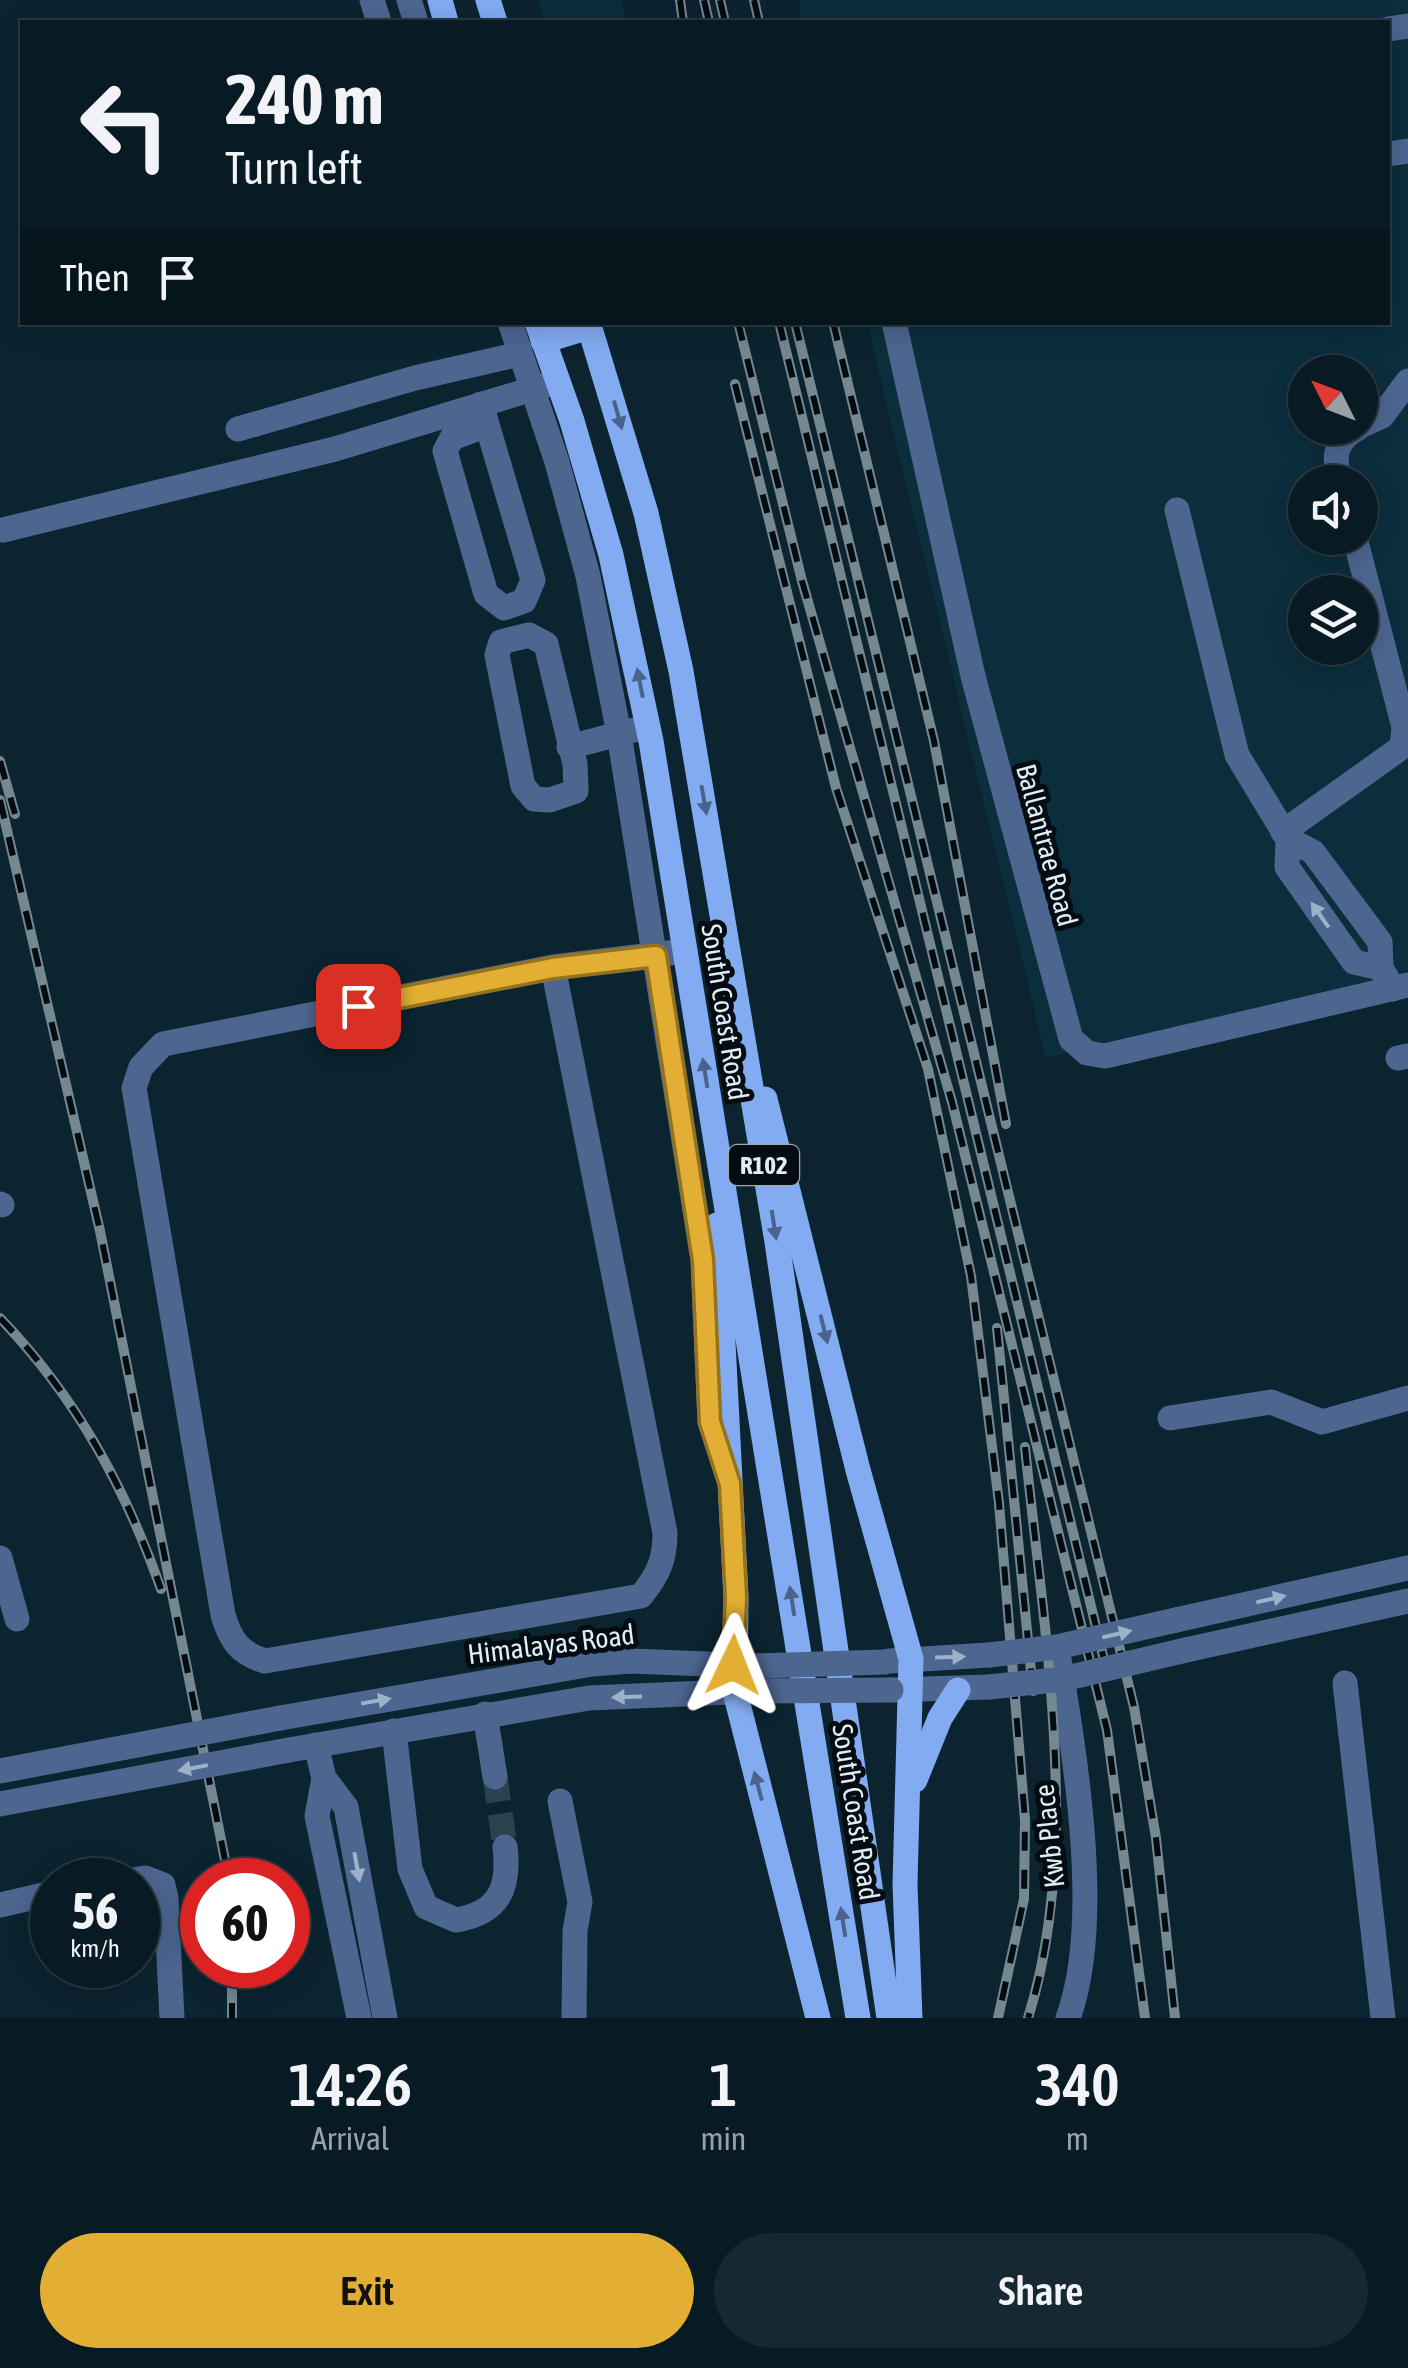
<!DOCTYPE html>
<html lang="en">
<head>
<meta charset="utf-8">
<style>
  :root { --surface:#081b24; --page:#162831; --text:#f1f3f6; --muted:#98a1a6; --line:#293941; --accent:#e2af34 }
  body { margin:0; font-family:"Asap Condensed",sans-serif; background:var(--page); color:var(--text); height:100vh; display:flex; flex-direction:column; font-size:38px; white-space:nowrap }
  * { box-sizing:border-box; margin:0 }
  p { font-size:32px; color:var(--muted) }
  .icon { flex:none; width:55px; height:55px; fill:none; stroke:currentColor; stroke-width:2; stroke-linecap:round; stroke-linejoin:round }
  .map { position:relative; height:2018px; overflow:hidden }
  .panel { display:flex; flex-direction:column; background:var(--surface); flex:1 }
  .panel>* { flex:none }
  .hud { position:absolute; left:20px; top:20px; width:1370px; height:305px; border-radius:0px; box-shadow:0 5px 25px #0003,0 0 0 2px var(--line); background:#081b24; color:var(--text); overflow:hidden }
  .needle { width:65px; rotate:312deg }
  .controls { position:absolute; left:1288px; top:355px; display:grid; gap:20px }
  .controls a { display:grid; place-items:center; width:90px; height:90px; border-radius:50%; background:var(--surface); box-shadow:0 5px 25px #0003,0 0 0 2px var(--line); font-size:50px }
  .speed { position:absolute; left:30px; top:1858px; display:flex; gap:20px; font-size:50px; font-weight:700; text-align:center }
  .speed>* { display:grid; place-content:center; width:130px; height:130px; border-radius:50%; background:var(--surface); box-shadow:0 5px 25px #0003,0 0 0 2px var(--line); line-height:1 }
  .speed small { font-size:25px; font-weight:400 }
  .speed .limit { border:15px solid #d22; background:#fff; color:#111 }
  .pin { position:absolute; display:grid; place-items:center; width:85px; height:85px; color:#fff; margin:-42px; border-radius:20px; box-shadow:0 5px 15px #0006 }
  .me { position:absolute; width:110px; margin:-55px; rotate:2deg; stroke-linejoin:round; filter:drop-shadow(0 0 8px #0008) }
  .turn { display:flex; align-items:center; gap:35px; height:210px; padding:0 40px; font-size:45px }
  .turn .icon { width:130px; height:130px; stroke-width:2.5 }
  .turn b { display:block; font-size:70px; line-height:85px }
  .then { display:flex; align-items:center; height:95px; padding:0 40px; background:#0003; gap:20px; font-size:38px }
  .eta { display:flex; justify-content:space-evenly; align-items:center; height:170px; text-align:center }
  .eta b { font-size:60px; font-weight:600; line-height:70px }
  .button { display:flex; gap:20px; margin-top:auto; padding:20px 40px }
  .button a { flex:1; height:115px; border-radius:60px; background:var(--accent); color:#111; font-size:40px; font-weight:600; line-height:115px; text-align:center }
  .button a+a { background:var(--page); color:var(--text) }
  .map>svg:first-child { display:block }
  .built { fill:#0b2e3d; fill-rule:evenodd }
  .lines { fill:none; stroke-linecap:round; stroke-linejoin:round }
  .minor-tunnel { stroke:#2b424e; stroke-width:25; stroke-dasharray:25 12; stroke-linecap:butt }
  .minor { stroke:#4d6690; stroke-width:25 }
  .major { stroke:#82abf1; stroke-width:25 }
  .rail-casing { stroke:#748892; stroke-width:10 }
  .rail { stroke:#040c11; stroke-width:6; stroke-dasharray:19; stroke-linecap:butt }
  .minor-bridge { stroke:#4d6690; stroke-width:25 }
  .oneway { fill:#49638c }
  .oneway2 { fill:#9db1c8 }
  .route-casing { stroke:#937222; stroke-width:25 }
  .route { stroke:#e2af34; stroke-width:18 }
  .labels { text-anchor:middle; stroke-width:10; stroke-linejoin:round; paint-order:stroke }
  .shield { fill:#040c11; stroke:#9daab1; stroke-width:2.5 }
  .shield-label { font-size:25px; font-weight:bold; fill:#dfeef6 }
  .street-label { font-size:28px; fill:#dfeef6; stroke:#040c11 }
</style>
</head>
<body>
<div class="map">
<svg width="1408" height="2018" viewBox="0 0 1408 2018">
  <rect width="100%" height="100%" fill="#0b2430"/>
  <g class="built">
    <polygon points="538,0 621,0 626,22 545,22"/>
    <path d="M800 0H1408V971L1046 1058 867 323 1388 322V22H801ZM1305 372H1360V428H1305ZM1305 482H1360V538H1305ZM1305 592H1360V648H1305Z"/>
  </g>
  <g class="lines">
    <polyline class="minor-tunnel" points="495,1777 505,1847"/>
    <g class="minor">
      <polyline points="372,0 379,22"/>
      <polyline points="409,0 416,22"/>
      <polyline points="1388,29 1408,26"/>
      <polyline points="1388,154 1408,151"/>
      <polyline points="510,322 557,462 588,576 619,734 703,1260 710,1422 730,1482"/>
      <polyline points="894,322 973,676 1071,1039 1087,1053 1105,1056 1408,985"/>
      <polyline points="481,404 533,580 524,601 504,608 486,594 445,451 452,438 487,425"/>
      <polyline points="1360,426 1382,416 1408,381"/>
      <polyline points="238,429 415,378 520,354"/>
      <path d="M1339 482C1334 457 1333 442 1358 428"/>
      <polyline points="1177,510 1237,755 1288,839 1313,852 1380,942 1381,968 1393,989"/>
      <polyline points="3,530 335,449 549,384"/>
      <polygon points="529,635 546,644 575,764 576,791 550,800 534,799 523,786 497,655 501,642"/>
      <polyline points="569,747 634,730"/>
      <polyline points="1283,832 1402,747 1404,727 1355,538"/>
      <polyline points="1288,839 1287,867 1354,962 1381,968"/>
      <path d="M553 967 665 1533C665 1560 658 1575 641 1596L265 1661C239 1653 231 1641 223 1615L134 1088 141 1067 163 1044 553 967 685 951"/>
      <polyline points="1398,1058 1408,1056"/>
      <polyline points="0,1204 2,1205"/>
      <polyline points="1170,1418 1271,1402 1322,1422 1408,1398"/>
      <polyline points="0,1558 17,1619"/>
      <polyline points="1176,1620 1408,1568"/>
      <path d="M1057 1647C1074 1751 1104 1920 1068 2018"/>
      <polyline points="1186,1650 1408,1601"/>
      <polyline points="889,1661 989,1655"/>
      <polyline points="1345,1683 1383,2018"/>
      <polyline points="891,1690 989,1687"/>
      <polyline points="485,1714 495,1777"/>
      <polyline points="280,1718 592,1664 631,1661 758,1666"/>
      <path d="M394 1731 410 1869 426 1907 456 1920C499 1913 510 1888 505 1847"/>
      <polyline points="316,1745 324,1778 346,1807 385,2018"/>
      <polyline points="289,1750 589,1698 754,1691"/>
      <polyline points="324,1778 317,1816 359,2018"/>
      <polyline points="560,1801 580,1902 575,1931 574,2018"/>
      <polyline points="132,1880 145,1878 163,1885 166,1898 172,2018"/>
      <polyline points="0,1905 52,1893"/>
    </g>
    <g class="major">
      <polyline points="440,0 446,22"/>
      <polyline points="488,0 495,22"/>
      <polyline points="537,322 572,421 611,555 651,741 858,2018"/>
      <polyline points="588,322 646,513 681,671 777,1242 889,2018"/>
      <polyline points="543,341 589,327"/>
      <polyline points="765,1099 858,1470 911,1659 905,1884 910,2018"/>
      <polyline points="717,1225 736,1597 735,1692 818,2018"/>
      <polyline points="915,1780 940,1718 958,1690"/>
    </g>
    <defs>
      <g id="rail">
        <polyline points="680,0 683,22"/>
        <polyline points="704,0 709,22"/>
        <polyline points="720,0 725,22"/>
        <polyline points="754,0 759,22"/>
        <polyline points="738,322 802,581 952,1102 1107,1730 1145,2018"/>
        <polyline points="779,322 1106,1668"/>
        <polyline points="795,322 1134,1707 1156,1838 1175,2018"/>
        <polyline points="833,322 934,741 1006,1124"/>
        <polyline points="735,384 836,788 928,1069 971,1276 999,1503 1025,1820 1024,1899 998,2018"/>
        <polyline points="0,761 15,814"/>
        <polyline points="0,800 100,1231 229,1880"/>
        <path d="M0 1318C76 1397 125 1487 161 1589"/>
        <polyline points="997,1328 1033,1691"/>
        <path d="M1025 1447C1043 1627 1083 1844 1028 2018"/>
        <polyline points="232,1965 232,2018"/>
      </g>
    </defs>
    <use href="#rail" class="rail-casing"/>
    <use href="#rail" class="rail"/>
    <g class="minor-bridge">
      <polyline points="989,1655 1057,1647 1176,1620"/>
      <polyline points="758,1666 885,1662"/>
      <polyline points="989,1687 1063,1679 1186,1650"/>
      <polyline points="757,1691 891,1690"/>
      <polyline points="0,1771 280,1718"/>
      <polyline points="0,1804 289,1750"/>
    </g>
  </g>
  <defs><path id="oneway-solid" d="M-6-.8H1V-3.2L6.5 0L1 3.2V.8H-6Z" transform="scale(2.5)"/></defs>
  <g class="oneway">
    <use href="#oneway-solid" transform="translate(618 415) rotate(74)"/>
    <use href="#oneway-solid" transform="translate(640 683) rotate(-101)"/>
    <use href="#oneway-solid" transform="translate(704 800) rotate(80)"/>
    <use href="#oneway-solid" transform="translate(705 1073) rotate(-99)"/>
    <use href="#oneway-solid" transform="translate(774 1225) rotate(81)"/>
    <use href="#oneway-solid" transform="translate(824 1329) rotate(76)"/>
    <use href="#oneway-solid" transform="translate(792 1601) rotate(-99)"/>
    <use href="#oneway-solid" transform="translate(758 1786) rotate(-105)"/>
    <use href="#oneway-solid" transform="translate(843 1922) rotate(-99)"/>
  </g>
  <g class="oneway2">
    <use href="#oneway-solid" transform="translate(1320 915) rotate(-125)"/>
    <use href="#oneway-solid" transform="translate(1271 1599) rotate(-13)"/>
    <use href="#oneway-solid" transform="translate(1117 1634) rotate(-13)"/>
    <use href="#oneway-solid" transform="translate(950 1657) rotate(-2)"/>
    <use href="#oneway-solid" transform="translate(627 1697) rotate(178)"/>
    <use href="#oneway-solid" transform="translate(376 1701) rotate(-10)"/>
    <use href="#oneway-solid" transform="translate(193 1768) rotate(169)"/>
    <use href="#oneway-solid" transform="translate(357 1867) rotate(80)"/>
  </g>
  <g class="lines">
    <defs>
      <polyline id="route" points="358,1006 553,968 656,956 703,1260 710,1422 730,1484 736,1597 733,1665"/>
    </defs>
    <use href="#route" class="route-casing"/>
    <use href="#route" class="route"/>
  </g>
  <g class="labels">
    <rect class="shield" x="729" y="1145" width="70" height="40" rx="8"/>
    <g class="shield-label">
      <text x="764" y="1174">R102</text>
    </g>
    <g class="street-label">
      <text transform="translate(1047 845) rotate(75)" y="10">Ballantrae Road</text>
      <text transform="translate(725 1012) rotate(81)" y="10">South Coast Road</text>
      <text transform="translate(551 1644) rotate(-7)" y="10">Himalayas Road</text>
      <text transform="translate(856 1812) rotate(81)" y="10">South Coast Road</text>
      <text transform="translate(1049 1836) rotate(-96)" y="10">Kwb Place</text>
    </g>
  </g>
</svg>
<div class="controls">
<a><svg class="needle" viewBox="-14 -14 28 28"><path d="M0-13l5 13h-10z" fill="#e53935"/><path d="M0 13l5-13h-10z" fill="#98a1a6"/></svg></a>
<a><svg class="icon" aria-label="sound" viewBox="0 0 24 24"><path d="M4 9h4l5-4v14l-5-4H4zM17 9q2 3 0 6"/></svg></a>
<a><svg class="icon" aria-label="layers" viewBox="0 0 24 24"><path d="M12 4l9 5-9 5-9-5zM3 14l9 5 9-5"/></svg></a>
</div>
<div class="speed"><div>56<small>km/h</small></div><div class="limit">60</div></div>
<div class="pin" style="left:358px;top:1006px;background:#d93025"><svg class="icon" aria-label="arrive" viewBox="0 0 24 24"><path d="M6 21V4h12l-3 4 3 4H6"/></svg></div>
<svg class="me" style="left:733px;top:1665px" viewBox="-20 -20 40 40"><path d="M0-17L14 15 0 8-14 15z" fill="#e2af34" stroke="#fff" stroke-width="4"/></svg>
<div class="hud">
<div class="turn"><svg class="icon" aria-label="left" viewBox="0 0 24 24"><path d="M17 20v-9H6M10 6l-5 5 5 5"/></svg><div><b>240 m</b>Turn left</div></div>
<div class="then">Then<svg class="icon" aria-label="arrive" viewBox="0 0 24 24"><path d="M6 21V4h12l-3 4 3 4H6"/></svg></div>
</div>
</div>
<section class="panel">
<div class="eta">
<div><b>14:26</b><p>Arrival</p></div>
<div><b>1</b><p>min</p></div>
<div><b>340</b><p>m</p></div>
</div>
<div class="button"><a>Exit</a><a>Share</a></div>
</section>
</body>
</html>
